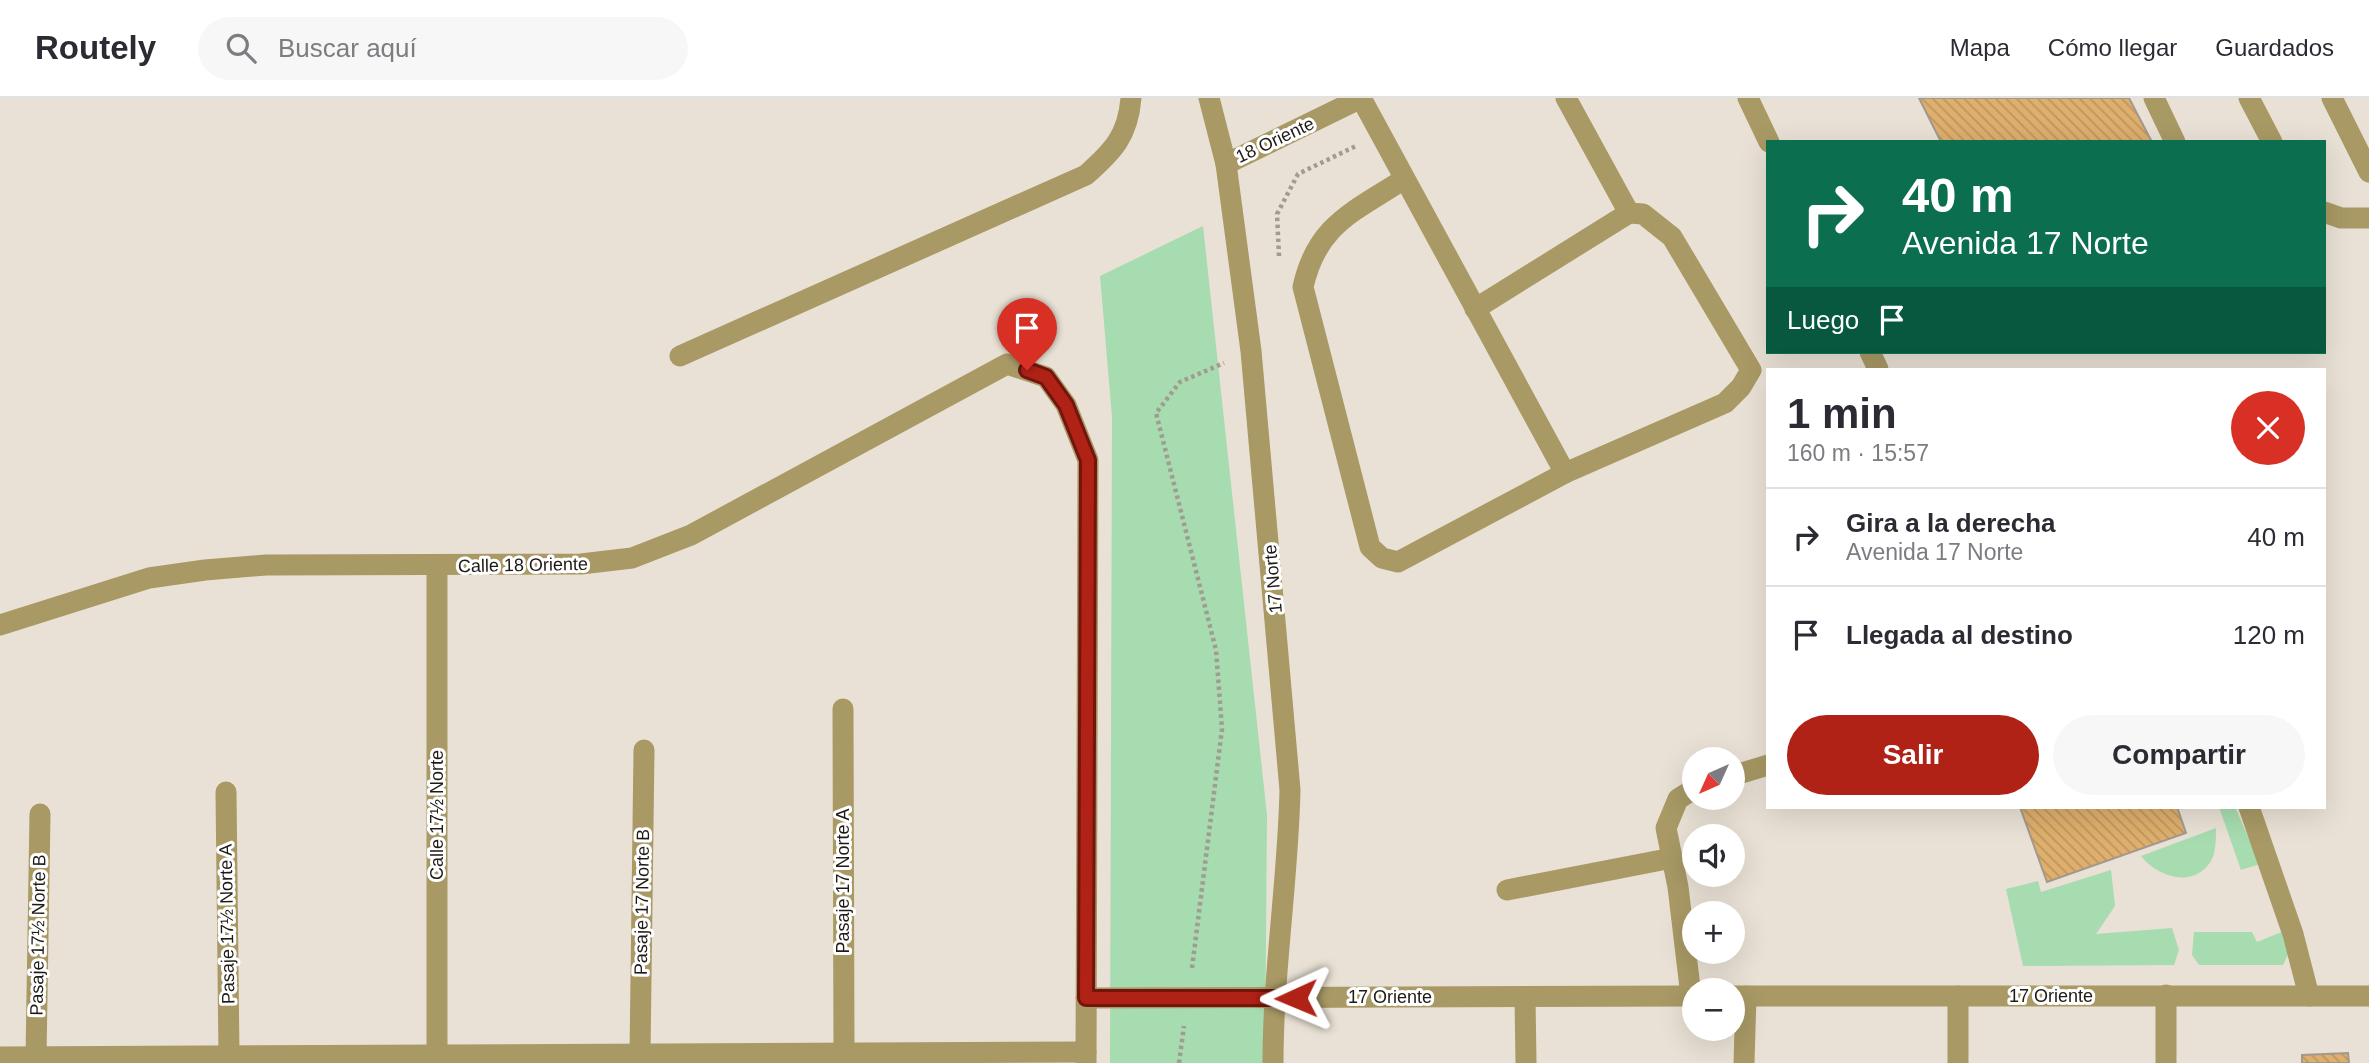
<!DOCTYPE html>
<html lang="es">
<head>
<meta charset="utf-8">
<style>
  :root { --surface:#fff; --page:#f7f7f7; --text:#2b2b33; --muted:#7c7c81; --line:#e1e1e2; --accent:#b02116 }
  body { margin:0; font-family:Arial,sans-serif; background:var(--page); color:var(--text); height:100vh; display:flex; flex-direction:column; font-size:26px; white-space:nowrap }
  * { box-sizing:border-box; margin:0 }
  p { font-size:23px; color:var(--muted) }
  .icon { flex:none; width:38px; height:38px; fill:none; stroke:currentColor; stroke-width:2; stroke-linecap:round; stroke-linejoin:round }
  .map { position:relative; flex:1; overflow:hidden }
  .side { position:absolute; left:1766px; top:270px; width:560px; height:441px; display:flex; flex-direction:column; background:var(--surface); border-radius:0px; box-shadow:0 7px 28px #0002 }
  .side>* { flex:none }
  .banner { position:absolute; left:1766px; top:42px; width:560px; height:214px; border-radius:0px; box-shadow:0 7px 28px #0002; background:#0b6e4f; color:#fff; overflow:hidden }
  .needle { width:46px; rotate:225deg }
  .fabs { position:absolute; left:1682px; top:649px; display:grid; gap:14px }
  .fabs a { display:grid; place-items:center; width:63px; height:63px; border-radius:50%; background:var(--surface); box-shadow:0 7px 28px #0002; font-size:35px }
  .pin { position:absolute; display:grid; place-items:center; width:60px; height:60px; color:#fff; margin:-72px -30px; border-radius:50% 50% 50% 0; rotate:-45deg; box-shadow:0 0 7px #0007 }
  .pin .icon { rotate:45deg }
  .me { position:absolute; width:77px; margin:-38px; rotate:269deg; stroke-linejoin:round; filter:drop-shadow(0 0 5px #0008) }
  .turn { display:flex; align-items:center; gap:24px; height:147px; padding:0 21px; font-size:32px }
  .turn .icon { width:91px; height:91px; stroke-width:2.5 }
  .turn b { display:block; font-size:49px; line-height:60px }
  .then { display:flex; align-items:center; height:66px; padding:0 21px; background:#0003; gap:14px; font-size:26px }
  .round { display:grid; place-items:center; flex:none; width:74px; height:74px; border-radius:37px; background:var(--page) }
  .overview { display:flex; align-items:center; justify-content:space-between; height:119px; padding:0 21px }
  h1 { font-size:42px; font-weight:700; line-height:52px }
  .primary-button { display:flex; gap:14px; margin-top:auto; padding:14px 21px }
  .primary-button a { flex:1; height:80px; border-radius:42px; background:var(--accent); color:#fff; font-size:28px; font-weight:700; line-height:80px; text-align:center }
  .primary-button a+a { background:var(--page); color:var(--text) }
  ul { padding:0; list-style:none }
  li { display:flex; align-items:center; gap:21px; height:98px; padding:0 21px; border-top:2px solid var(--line) }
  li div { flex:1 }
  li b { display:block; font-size:26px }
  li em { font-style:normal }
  header { display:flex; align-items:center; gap:42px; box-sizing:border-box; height:98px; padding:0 35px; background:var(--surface); border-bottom:2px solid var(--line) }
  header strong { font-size:33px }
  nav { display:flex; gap:38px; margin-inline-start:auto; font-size:24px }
  .search { width:490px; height:63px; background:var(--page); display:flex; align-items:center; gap:18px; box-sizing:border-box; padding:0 24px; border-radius:38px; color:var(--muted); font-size:26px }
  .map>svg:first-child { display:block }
  .green { fill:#a6dcaf }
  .building { fill:url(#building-back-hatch); stroke:#a1998e; stroke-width:2 }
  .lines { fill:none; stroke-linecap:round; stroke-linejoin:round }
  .path { stroke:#a19b92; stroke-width:4.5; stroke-dasharray:3.5 3.5; stroke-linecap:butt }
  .minor { stroke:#a89965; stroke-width:21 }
  .route-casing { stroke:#72150e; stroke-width:18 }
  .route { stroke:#b02116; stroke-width:12 }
  .labels { text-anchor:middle; stroke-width:6; stroke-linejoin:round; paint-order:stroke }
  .street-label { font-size:18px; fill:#1e1b17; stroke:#fff }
</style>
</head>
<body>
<header>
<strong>Routely</strong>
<div class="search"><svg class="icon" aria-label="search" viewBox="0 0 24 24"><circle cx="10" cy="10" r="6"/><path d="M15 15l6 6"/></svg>Buscar aquí</div>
<nav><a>Mapa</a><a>Cómo llegar</a><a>Guardados</a></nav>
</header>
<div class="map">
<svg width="2369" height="965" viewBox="0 0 2369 965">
  <defs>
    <pattern id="building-back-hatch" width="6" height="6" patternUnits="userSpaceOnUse" patternTransform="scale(1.75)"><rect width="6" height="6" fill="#deaf6d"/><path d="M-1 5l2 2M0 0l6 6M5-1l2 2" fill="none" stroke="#be965e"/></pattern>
  </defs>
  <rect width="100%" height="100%" fill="#e9e1d5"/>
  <g class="green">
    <polygon points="1203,128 1267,717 1265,965 1110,965 1112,319 1100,178"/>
    <polygon points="2219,709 2235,709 2260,766 2241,772"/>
    <path d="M2216 730C2216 740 2216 754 2211 763 2194 791 2157 779 2141 758Z"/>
    <polygon points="2111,772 2115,808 2096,836 2172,830 2179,852 2174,867 2023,868 2006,791 2038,783 2041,794"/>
    <polygon points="2284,833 2292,848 2283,867 2199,867 2192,857 2194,834 2252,834 2257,844"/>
  </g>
  <g class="building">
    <polygon points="1919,0 2129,0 2152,44 1941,44"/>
    <polygon points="2020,709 2177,709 2186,735 2047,784"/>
    <polygon points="2348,955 2349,965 2302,965 2302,957"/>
  </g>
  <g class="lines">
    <g class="path">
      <polyline points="1279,158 1277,116 1298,76 1356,48"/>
      <polyline points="1192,870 1222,631 1216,552 1156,315 1180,284 1224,265"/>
      <polyline points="1179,965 1184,928"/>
    </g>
    <g class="minor">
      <path d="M1209 0 1226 66 1251 253 1290 692C1288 783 1273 874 1273 965"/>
      <path d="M1361 0 1565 375 1398 464 1382 460 1370 449 1303 189C1317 126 1354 114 1404 81"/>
      <polyline points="1566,0 1629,115"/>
      <polyline points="1748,0 1769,44"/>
      <polyline points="2154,0 2175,44"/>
      <polyline points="2249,0 2272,44"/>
      <polyline points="2332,0 2369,74"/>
      <polyline points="1226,66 1361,0"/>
      <polyline points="2324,114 2341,120 2369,120"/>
      <polyline points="1475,211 1629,115 1643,116 1672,139 1751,272 1741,289 1725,305 1565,375"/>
      <polyline points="1870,254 1878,271"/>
      <path d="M680 258 1086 77C1113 53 1128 38 1131 0"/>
      <polyline points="437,468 437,965"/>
      <polyline points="0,527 149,480 205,472 266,467 581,466 632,460 691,437 1007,266 1046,279 1066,307 1088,362 1086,965"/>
      <polyline points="843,611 844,955"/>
      <polyline points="1732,678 1768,667"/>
      <polyline points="226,694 229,958"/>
      <polyline points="2249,709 2293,836 2309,898"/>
      <polyline points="1507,792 1672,760"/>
      <polyline points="2166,897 2166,965"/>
      <polyline points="1691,898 1678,789 1666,730 1678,701 1694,691"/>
      <polyline points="1732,898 2369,898"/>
      <polyline points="1525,899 1526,965"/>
      <polyline points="1086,900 1694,898"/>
      <polyline points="640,956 644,652"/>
      <polyline points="0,959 1086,954"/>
      <polyline points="36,959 40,716"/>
      <polyline points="1744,965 1746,898"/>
      <polyline points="1958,965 1958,898"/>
    </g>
  </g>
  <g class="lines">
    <defs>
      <polyline id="route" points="1027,272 1046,279 1066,307 1088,362 1086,900 1296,900"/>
    </defs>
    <use href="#route" class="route-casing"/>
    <use href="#route" class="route"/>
  </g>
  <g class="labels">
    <g class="street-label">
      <text transform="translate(1275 42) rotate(-25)" y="6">18 Oriente</text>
      <text transform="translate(523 467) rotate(-1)" y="6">Calle 18 Oriente</text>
      <text transform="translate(1273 481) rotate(-95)" y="6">17 Norte</text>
      <text transform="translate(437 717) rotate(-90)" y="6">Calle 17½ Norte</text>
      <text transform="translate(843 783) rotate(-90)" y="6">Pasaje 17 Norte A</text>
      <text transform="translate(642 804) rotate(-89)" y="6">Pasaje 17 Norte B</text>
      <text transform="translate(227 826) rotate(-91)" y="6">Pasaje 17½ Norte A</text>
      <text transform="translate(38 837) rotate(-89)" y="6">Pasaje 17½ Norte B</text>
      <text x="2051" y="904">17 Oriente</text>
      <text x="1390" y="905">17 Oriente</text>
    </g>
  </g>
</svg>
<div class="fabs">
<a><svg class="needle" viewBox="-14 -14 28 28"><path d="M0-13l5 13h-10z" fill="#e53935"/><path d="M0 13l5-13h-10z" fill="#7c7c81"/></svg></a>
<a><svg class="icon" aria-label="sound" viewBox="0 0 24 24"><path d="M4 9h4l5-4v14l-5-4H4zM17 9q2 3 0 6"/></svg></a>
<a>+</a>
<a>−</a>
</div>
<div class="pin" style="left:1027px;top:272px;background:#d93025"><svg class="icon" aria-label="arrive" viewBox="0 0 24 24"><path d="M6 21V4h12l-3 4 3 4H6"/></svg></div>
<svg class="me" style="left:1296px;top:900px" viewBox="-20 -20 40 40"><path d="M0-17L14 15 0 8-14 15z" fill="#b02116" stroke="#fff" stroke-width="4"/></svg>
<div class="banner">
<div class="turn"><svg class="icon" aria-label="right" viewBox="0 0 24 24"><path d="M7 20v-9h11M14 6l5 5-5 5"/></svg><div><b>40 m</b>Avenida 17 Norte</div></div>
<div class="then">Luego<svg class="icon" aria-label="arrive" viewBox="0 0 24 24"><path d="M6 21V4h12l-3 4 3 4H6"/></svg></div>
</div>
<section class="side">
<div class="overview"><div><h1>1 min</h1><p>160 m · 15:57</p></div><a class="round" style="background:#d93025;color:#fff"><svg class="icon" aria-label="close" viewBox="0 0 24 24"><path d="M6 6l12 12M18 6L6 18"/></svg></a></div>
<ul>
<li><svg class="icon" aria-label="right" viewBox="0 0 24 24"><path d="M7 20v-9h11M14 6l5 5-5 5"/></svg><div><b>Gira a la derecha</b><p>Avenida 17 Norte</p></div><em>40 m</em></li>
<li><svg class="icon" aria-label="arrive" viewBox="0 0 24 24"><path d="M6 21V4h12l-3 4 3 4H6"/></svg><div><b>Llegada al destino</b></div><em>120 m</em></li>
</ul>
<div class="primary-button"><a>Salir</a><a>Compartir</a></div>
</section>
</div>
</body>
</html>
